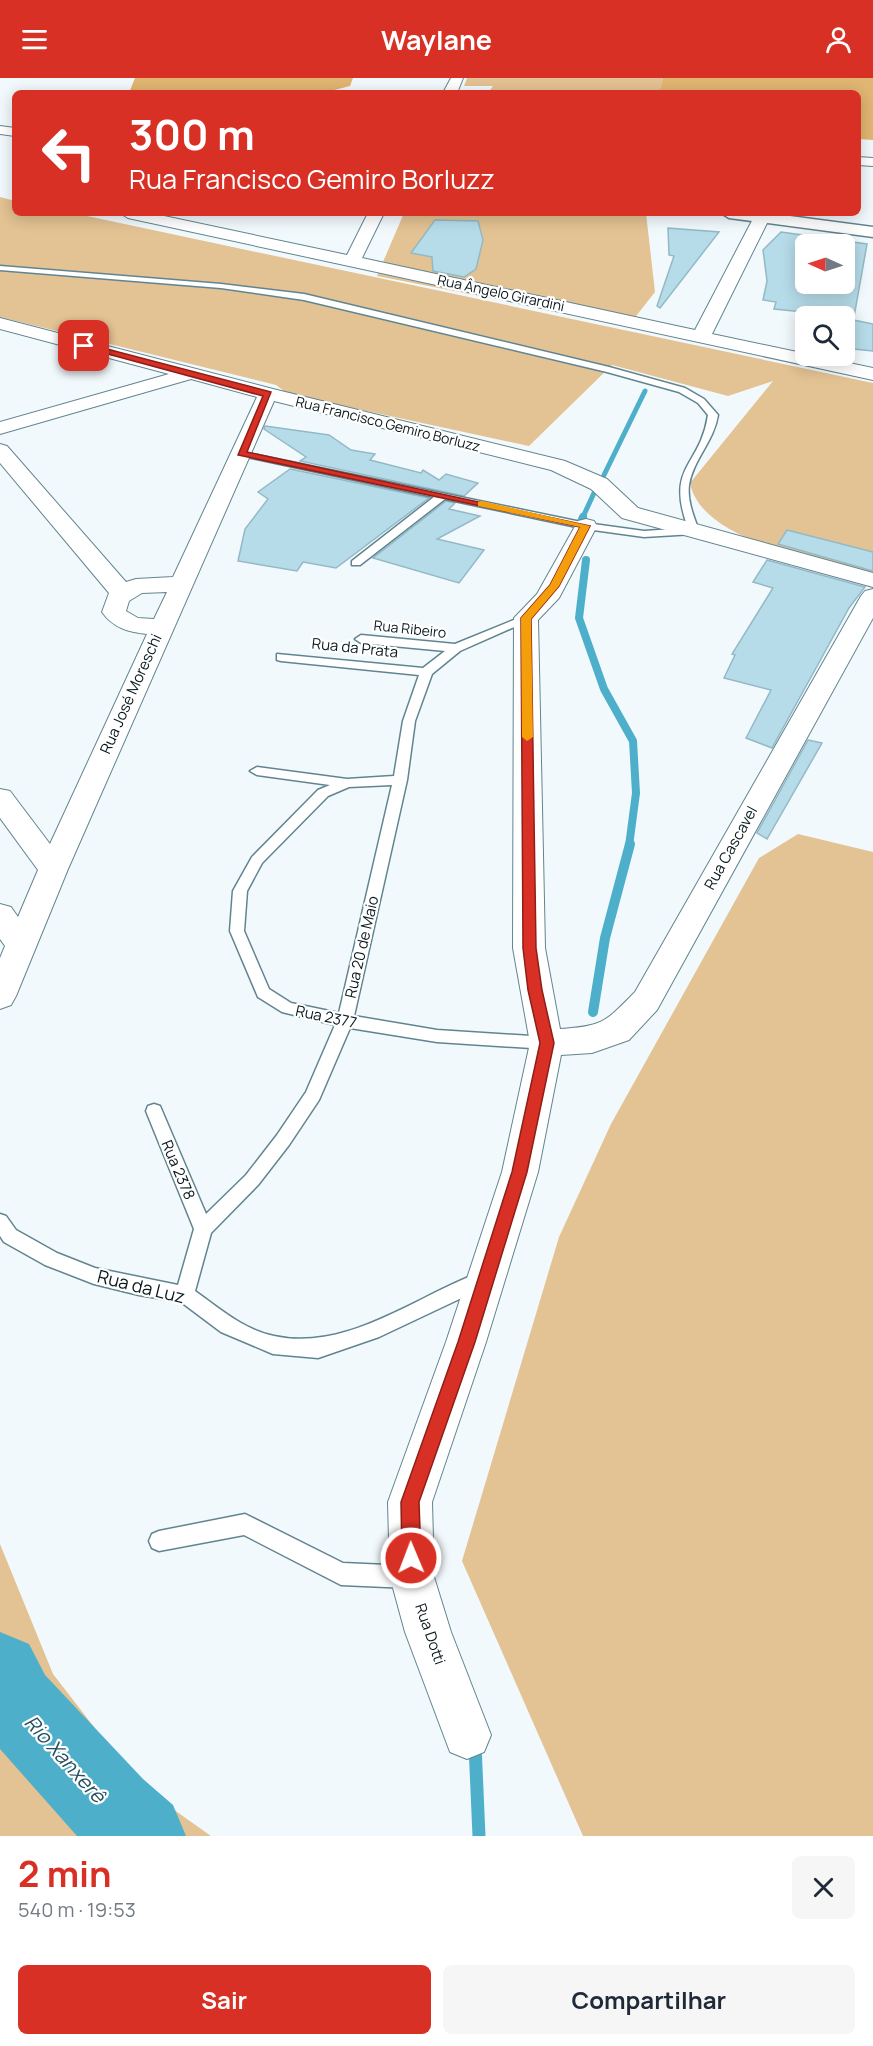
<!DOCTYPE html>
<html lang="pt">
<head>
<meta charset="utf-8">
<style>
  :root { --surface:#fff; --page:#f6f6f7; --text:#1f2937; --muted:#747a83; --accent:#d93025 }
  body { margin:0; font-family:Manrope,sans-serif; background:var(--page); color:var(--text); height:100vh; display:flex; flex-direction:column; font-size:22px; white-space:nowrap }
  * { box-sizing:border-box; margin:0 }
  p { font-size:20px; color:var(--muted) }
  .icon { flex:none; width:33px; height:33px; fill:none; stroke:currentColor; stroke-width:2; stroke-linecap:round; stroke-linejoin:round }
  .map { position:relative; height:1758px; overflow:hidden }
  .drawer { display:flex; flex-direction:column; background:var(--surface); flex:1 }
  .drawer>* { flex:none }
  .banner { position:absolute; left:12px; top:12px; width:849px; height:126px; border-radius:9px; box-shadow:0 3px 15px #0003; background:#d93025; color:#fff; overflow:hidden }
  .needle { width:39px; rotate:273deg }
  .controls { position:absolute; left:795px; top:156px; display:grid; gap:12px }
  .controls a { display:grid; place-items:center; width:60px; height:60px; border-radius:9px; background:var(--surface); box-shadow:0 3px 15px #0003; font-size:30px }
  .pin { position:absolute; display:grid; place-items:center; width:51px; height:51px; color:#fff; margin:-26px; border-radius:12px; box-shadow:0 3px 9px #0006 }
  .me { position:absolute; width:66px; margin:-33px; rotate:359deg; stroke-linejoin:round; filter:drop-shadow(0 0 4px #0008) }
  .turn { display:flex; align-items:center; gap:21px; height:126px; padding:0 18px; font-size:27px }
  .turn .icon { width:78px; height:78px; stroke-width:2.5 }
  .turn b { display:block; font-size:42px; line-height:51px }
  .round { display:grid; place-items:center; flex:none; width:63px; height:63px; border-radius:9px; background:var(--page) }
  .headline { display:flex; align-items:center; justify-content:space-between; height:102px; padding:0 18px }
  h1 { font-size:36px; font-weight:700; line-height:45px; color:var(--accent) }
  .cta { display:flex; gap:12px; margin-top:auto; padding:12px 18px }
  .cta a { flex:1; height:69px; border-radius:9px; background:var(--accent); color:#fff; font-size:24px; font-weight:700; line-height:69px; text-align:center }
  .cta a+a { background:var(--page); color:var(--text) }
  header { display:flex; justify-content:space-between; align-items:center; height:78px; padding:0 18px; background:var(--accent); color:#fff; font-size:27px; font-weight:700 }
  .map>svg:first-child { display:block }
  .green { fill:#e3c293 }
  .forest { fill:#e1b572 }
  .lines { fill:none; stroke-linecap:round; stroke-linejoin:round }
  .stream-far3 { stroke:#4eafcb; stroke-width:5 }
  .stream-far2 { stroke:#4eafcb; stroke-width:8 }
  .stream-far1 { stroke:#4eafcb; stroke-width:10 }
  .stream { stroke:#4eafcb; stroke-width:13 }
  .river { fill:#4eafcb; fill-rule:evenodd }
  .building { fill:#b6dce9; stroke:#94b9c6; stroke-width:1.5; fill-rule:evenodd }
  .lane-casing { stroke:#618590; stroke-width:3 }
  .street-casing { stroke:#618590; stroke-width:2 }
  .secondary-casing { stroke:#618590; stroke-width:3 }
  .lane { fill:#fff; fill-rule:evenodd }
  .street { fill:#fff; fill-rule:evenodd }
  .secondary { fill:#fff; fill-rule:evenodd }
  .route { fill:#d93025; stroke:#8d1f18; stroke-width:1.5 }
  .slow { fill:#f59e0b }
  .labels { text-anchor:middle; stroke-width:4.5; stroke-linejoin:round; paint-order:stroke }
  .far-street-label { font-size:14px; fill:#09181c; stroke:#fff }
  .street-label { font-size:15px; fill:#09181c; stroke:#fff }
  .near-street-label { font-size:18px; fill:#09181c; stroke:#fff }
  .near-water-label { font-size:20px; font-style:italic; fill:#27515e; stroke:#fff }
</style>
</head>
<body>
<header><svg class="icon" aria-label="menu" viewBox="0 0 24 24"><path d="M4 6h16M4 12h16M4 18h16"/></svg>Waylane<svg class="icon" aria-label="person" viewBox="0 0 24 24"><circle cx="12" cy="8" r="4"/><path d="M4 21q1-7 8-7t8 7"/></svg></header>
<div class="map">
<svg width="873" height="1758" viewBox="0 0 873 1758">
  <rect width="100%" height="100%" fill="#f2f9fc"/>
  <g class="green">
    <polygon points="467,0 663,0 659,15 488,15 493,8 464,8"/>
    <path d="M0 119 15 123V135H73L873 305V496C822 482 702 465 690 405L773 303 728 318 612 287 529 368 288 316 276 307 0 239Z"/>
    <polygon points="404,135 646,135 655,214 629,247 377,198"/>
    <polygon points="798,756 873,774 873,1758 583,1758 462,1483 559,1159 611,1046 759,780"/>
    <polygon points="0,1466 53,1596 139,1707 211,1758 0,1758"/>
  </g>
  <g class="forest">
    <polygon points="135,0 353,0 350,8 323,15 129,15"/>
    <polygon points="663,0 873,0 873,62 858,61 858,15 659,15"/>
  </g>
  <g class="lines">
    <g class="stream-far3">
      <polyline points="604,397 645,313"/>
      <polyline points="582,441 594,415"/>
    </g>
    <g class="stream-far2">
      <polyline points="580,446 583,439"/>
      <polyline points="586,482 579,540 604,611 633,663 636,715 629,768"/>
    </g>
    <polyline class="stream-far1" points="593,934 605,860 630,766"/>
    <polyline class="stream" points="475,1667 479,1758"/>
    <polygon class="river" points="0,1554 29,1566 45,1597 143,1701 173,1727 186,1758 77,1758 0,1671"/>
  </g>
  <g class="building">
    <polygon points="435,142 478,143 483,162 476,191 464,199 433,193 432,179 411,175"/>
    <polygon points="668,150 719,154 660,230 657,228 674,178 669,177"/>
    <path d="M781 154 867 166 854 239 774 231 776 224 763 222 767 203 763 172ZM806 166H844V206H806Z"/>
    <polygon points="844,240 873,246 873,273 844,270"/>
    <polygon points="265,348 329,357 351,372 375,376 370,382 421,395 423,392 439,402 446,396 478,405 464,418 300,383 306,379 264,351"/>
    <polygon points="290,391 429,420 336,490 303,484 297,493 238,483 245,451 268,421 258,414"/>
    <polygon points="446,423 455,425 449,431 480,438 437,461 484,472 459,505 373,480"/>
    <polygon points="787,452 873,474 873,493 778,466"/>
    <polygon points="767,482 865,509 849,530 772,670 746,660 771,612 724,600 735,577 732,576 773,510 753,504"/>
    <polygon points="808,662 822,665 767,761 757,755"/>
  </g>
  <g class="lines">
    <defs>
      <g id="lane">
        <path d="M0 188 221 206 304 216 609 289 685 310 704 321 718 337C714 363 693 382 689 407 687 423 694 439 699 453L694 456 644 459 586 451 445 421 360 487H352V483L434 419 242 378 237 375 238 373 586 445 644 453 688 450C665 387 700 390 708 337L698 325 679 314 607 294 304 222 221 210 0 192Z"/>
        <path d="M526 537 532 540 530 542 460 573 432 596 415 643 407 702 354 938 437 952 547 959 553 961 555 965 553 969 547 971 437 964 350 950 319 1022 289 1067 258 1107 211 1155 195 1213C219 1230 244 1252 274 1258 347 1274 416 1218 481 1194L487 1196 490 1202 487 1208 379 1259 318 1280 273 1276 221 1254 181 1224 139 1217 94 1206 45 1187 4 1164 0 1158V1136L6 1138 16 1152 57 1175 95 1190 178 1207 194 1151 146 1033 148 1028 154 1026 160 1028 206 1136 246 1097 277 1057 306 1014 335 947 282 934 258 919 230 853 233 813 252 779 318 712 330 707 257 697 250 693 257 689 347 701 394 698 403 643 419 597 281 583 277 582V576L423 590 445 573 361 565 355 561 361 557 455 566ZM392 707 339 935 291 925 269 911 244 853 247 813 262 785 328 718 349 709Z"/>
        <polygon points="245,1436 343,1485 409,1488 417,1491 420,1499 417,1507 409,1510 341,1507 244,1457 159,1473 152,1470 149,1463 152,1456 159,1453"/>
      </g>
      <g id="street">
        <polygon points="451,0 463,0 457,15 443,15"/>
        <polygon points="0,48 15,50 15,58 0,56"/>
        <polygon points="858,79 873,80 873,88 858,87"/>
        <polygon points="120,135 150,135 347,177 368,135 384,135 362,180 695,252 756,135 772,135 712,256 873,290 873,302 128,140"/>
        <path d="M0 240 273 311 565 383 607 401 638 430 873 495V509L622 440 591 411 551 392 274 323 68 791 16 918 11 927 0 931V880L5 868 0 861V826L11 829 18 839 38 792 0 740V711L10 713 50 766 147 556C129 554 113 550 102 534L109 515 0 385V366L7 368 126 504 136 501 173 499 257 319 191 301 0 356V344L169 296 0 251ZM167 514 154 541 138 540 126 533 129 523 142 515Z"/>
        <path d="M586 441 594 443 597 448 559 520 538 542 545 870 560 951C604 948 605 944 635 914L861 518 865 513 873 511V540L657 932 629 962 592 975 561 977 538 1094 486 1264 432 1424 434 1499 451 1554 491 1657 484 1674 467 1681 450 1674 405 1554 390 1499 388 1424 446 1264 502 1094 530 965 513 870 514 540 537 516 578 443Z"/>
      </g>
      <polygon id="secondary" points="721,135 767,135 873,149 873,159 729,140"/>
    </defs>
    <use href="#lane" class="lane-casing"/>
    <use href="#street" class="street-casing"/>
    <use href="#secondary" class="secondary-casing"/>
    <use href="#lane" class="lane"/>
    <use href="#street" class="street"/>
    <use href="#secondary" class="secondary"/>
  </g>
  <polygon class="route" points="84,265 271,314 247,374 590,448 559,508 531,541 536,870 542,912 554,965 527,1094 475,1264 419,1424 421,1480 418,1487 411,1490 405,1487 402,1480 401,1424 458,1264 512,1094 540,965 528,912 523,870 521,540 550,507 580,449 238,377 263,318 82,269"/>
  <polygon class="slow" points="482,423 590,448 559,508 531,541 533,659 527,663 522,659 521,540 550,507 580,449 478,428 478,424"/>
  <g class="labels">
    <g class="far-street-label">
      <text transform="translate(501 215) rotate(12)" y="5">Rua Ângelo Girardini</text>
      <text transform="translate(388 346) rotate(14)" y="5">Rua Francisco Gemiro Borluzz</text>
      <text transform="translate(410 551) rotate(6)" y="5">Rua Ribeiro</text>
    </g>
    <g class="street-label">
      <text transform="translate(355 570) rotate(6)" y="5">Rua da Prata</text>
      <text transform="translate(131 616) rotate(-66)" y="5">Rua José Moreschi</text>
      <text transform="translate(731 770) rotate(-61)" y="5">Rua Cascavel</text>
      <text transform="translate(362 869) rotate(-77)" y="5">Rua 20 de Maio</text>
      <text transform="translate(326 939) rotate(12)" y="5">Rua 2377</text>
      <text transform="translate(178 1092) rotate(67)" y="5">Rua 2378</text>
      <text transform="translate(430 1556) rotate(71)" y="5">Rua Dotti</text>
    </g>
    <g class="near-street-label">
      <text transform="translate(141 1209) rotate(14)" y="6">Rua da Luz</text>
    </g>
    <g class="near-water-label">
      <text transform="translate(65 1681) rotate(48)" y="7">Rio Xanxerê</text>
    </g>
  </g>
</svg>
<div class="controls">
<a><svg class="needle" viewBox="-14 -14 28 28"><path d="M0-13l5 13h-10z" fill="#e53935"/><path d="M0 13l5-13h-10z" fill="#747a83"/></svg></a>
<a><svg class="icon" aria-label="search" viewBox="0 0 24 24"><circle cx="10" cy="10" r="6"/><path d="M15 15l6 6"/></svg></a>
</div>
<div class="pin" style="left:84px;top:268px;background:#d93025"><svg class="icon" aria-label="arrive" viewBox="0 0 24 24"><path d="M6 21V4h12l-3 4 3 4H6"/></svg></div>
<svg class="me" style="left:411px;top:1480px" viewBox="-20 -20 40 40"><circle r="17" fill="#d93025" stroke="#fff" stroke-width="3"/><path d="M0-11L8 9 0 5-8 9z" fill="#fff"/></svg>
<div class="banner">
<div class="turn"><svg class="icon" aria-label="left" viewBox="0 0 24 24"><path d="M17 20v-9H6M10 6l-5 5 5 5"/></svg><div><b>300 m</b>Rua Francisco Gemiro Borluzz</div></div>
</div>
</div>
<section class="drawer">
<div class="headline"><div><h1>2 min</h1><p>540 m · 19:53</p></div><a class="round"><svg class="icon" aria-label="close" viewBox="0 0 24 24"><path d="M6 6l12 12M18 6L6 18"/></svg></a></div>
<div class="cta"><a>Sair</a><a>Compartilhar</a></div>
</section>
</body>
</html>
